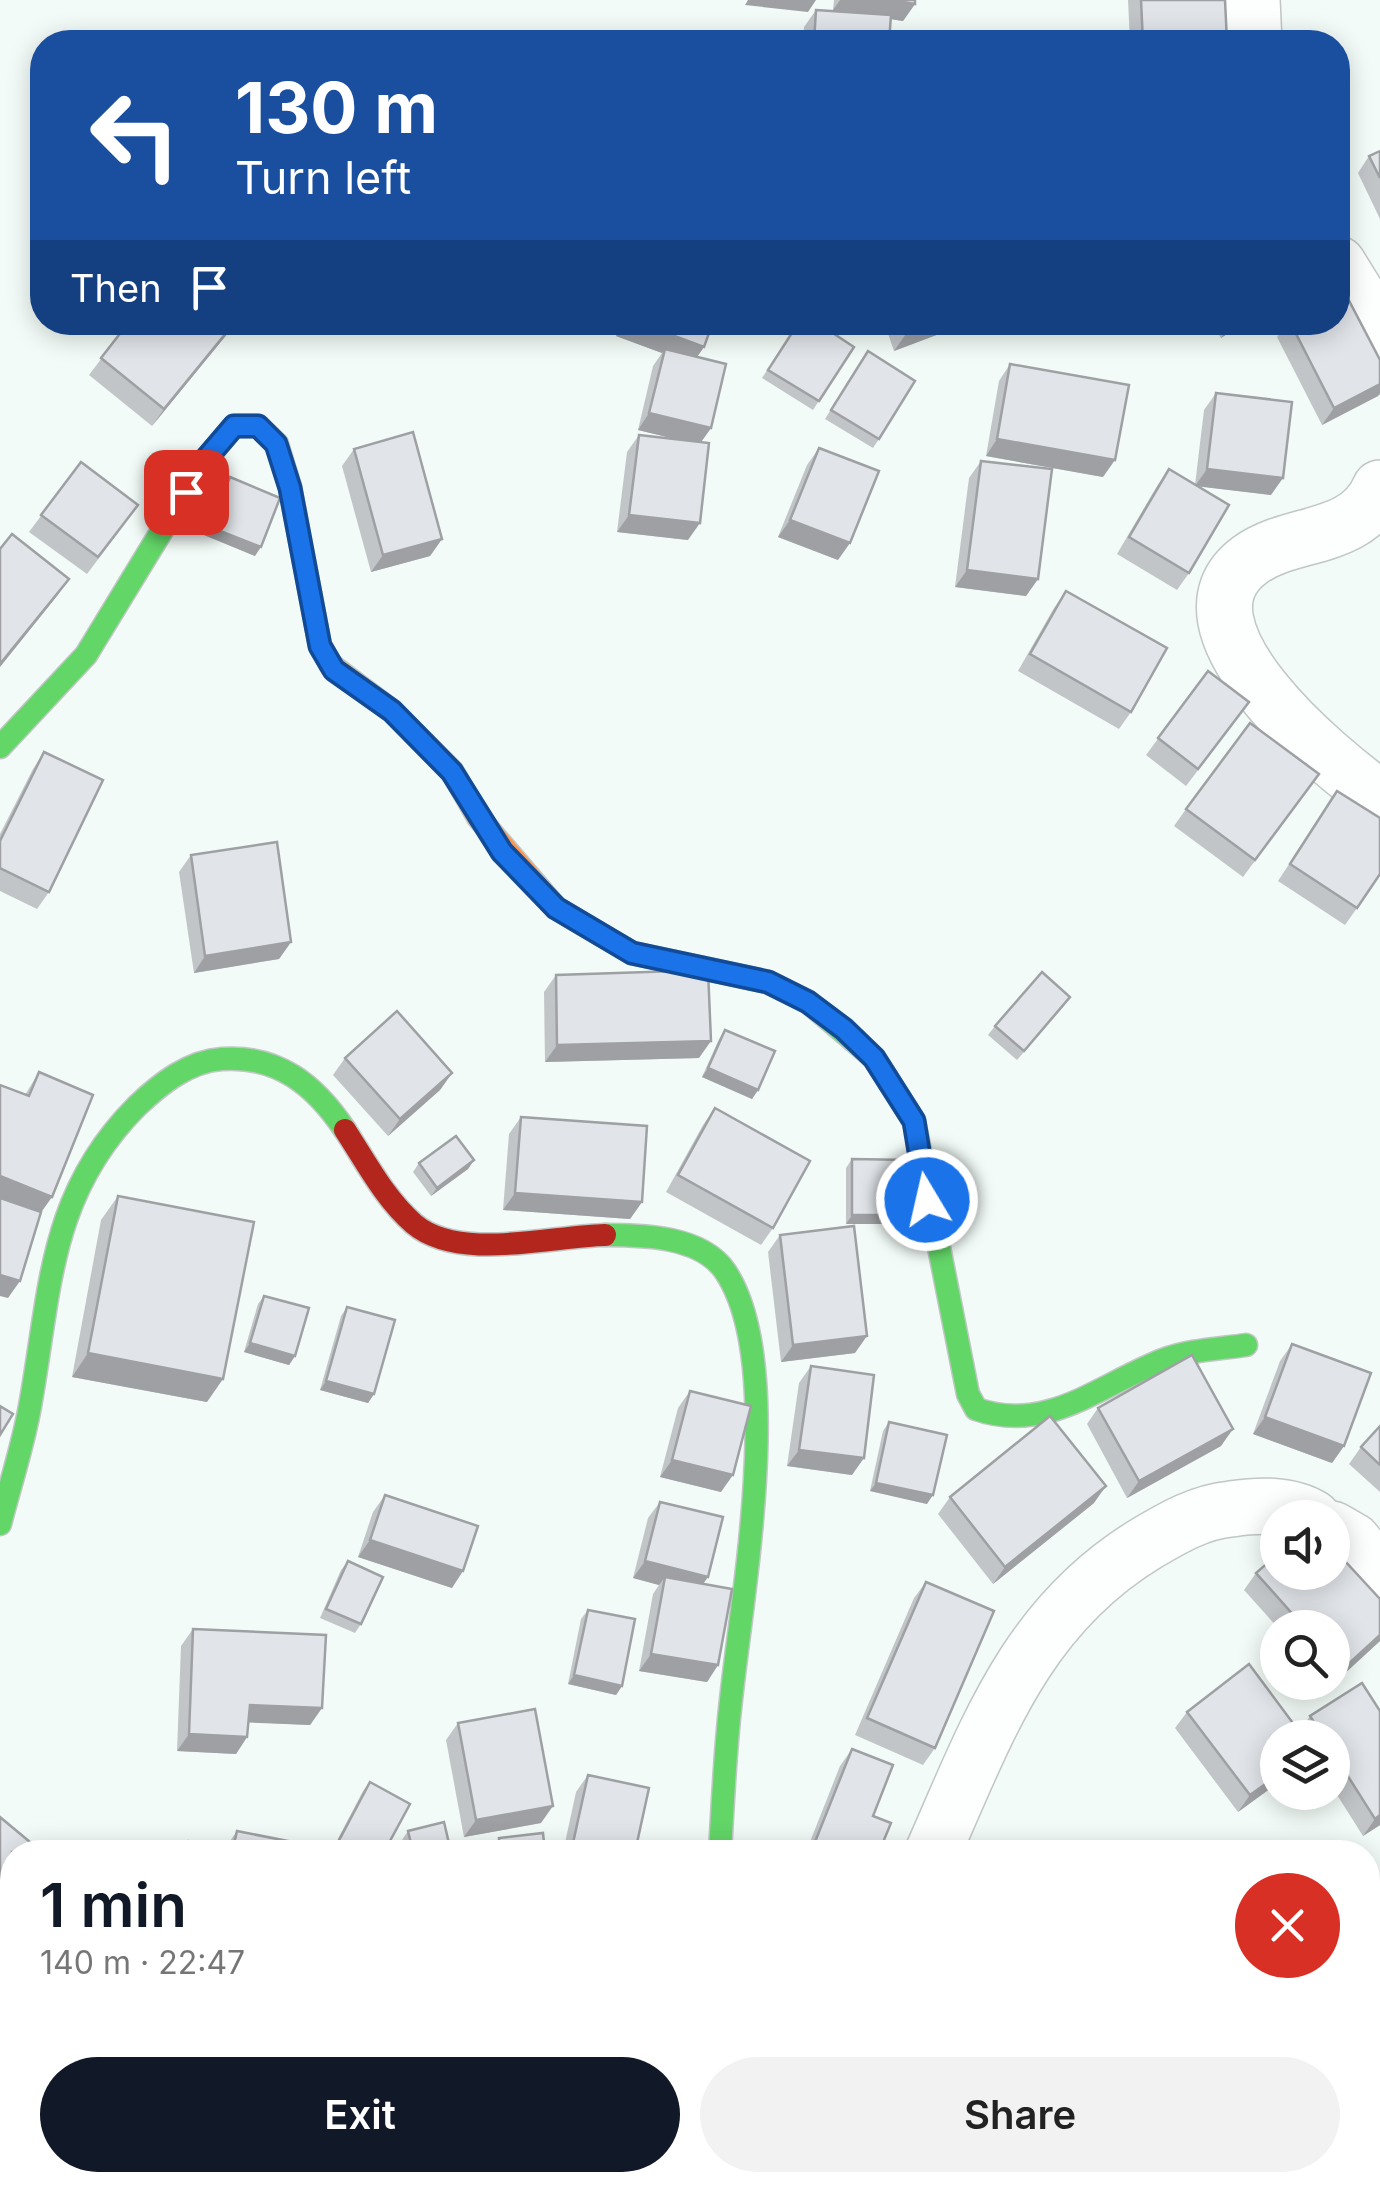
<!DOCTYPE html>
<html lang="en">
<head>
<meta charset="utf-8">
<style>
  :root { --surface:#fff; --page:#f2f2f2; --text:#222; --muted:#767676; --accent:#111827 }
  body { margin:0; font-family:Inter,sans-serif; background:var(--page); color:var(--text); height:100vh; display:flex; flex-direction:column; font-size:38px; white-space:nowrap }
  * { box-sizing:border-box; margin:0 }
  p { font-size:32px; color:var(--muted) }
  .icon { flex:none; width:55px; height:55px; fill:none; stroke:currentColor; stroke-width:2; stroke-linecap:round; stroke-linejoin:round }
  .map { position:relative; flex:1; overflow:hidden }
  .sheet { position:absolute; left:0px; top:1840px; width:1380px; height:352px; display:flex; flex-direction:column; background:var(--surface); border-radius:40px 40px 0 0; box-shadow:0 5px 25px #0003 }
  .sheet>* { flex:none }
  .banner { position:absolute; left:30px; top:30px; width:1320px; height:305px; border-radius:40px; box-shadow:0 5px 25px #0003; background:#1a4fa0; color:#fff; overflow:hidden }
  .buttons { position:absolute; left:1260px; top:1500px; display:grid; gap:20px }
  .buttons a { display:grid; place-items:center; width:90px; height:90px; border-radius:50%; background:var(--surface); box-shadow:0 5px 25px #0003; font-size:50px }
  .pin { position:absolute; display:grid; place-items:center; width:85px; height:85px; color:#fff; margin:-42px; border-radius:20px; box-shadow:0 5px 15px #0006 }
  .me { position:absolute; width:110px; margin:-55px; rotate:351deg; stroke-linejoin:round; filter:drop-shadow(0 0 8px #0008) }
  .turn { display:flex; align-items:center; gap:35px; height:210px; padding:0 40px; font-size:45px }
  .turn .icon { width:130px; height:130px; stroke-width:2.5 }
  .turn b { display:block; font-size:70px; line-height:85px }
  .then { display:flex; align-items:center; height:95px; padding:0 40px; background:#0003; gap:20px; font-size:38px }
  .round { display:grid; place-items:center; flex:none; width:105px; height:105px; border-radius:52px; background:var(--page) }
  .overview { display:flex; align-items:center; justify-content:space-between; height:170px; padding:0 40px }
  h1 { font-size:60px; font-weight:600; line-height:75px; color:var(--accent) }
  .button { display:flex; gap:20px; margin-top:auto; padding:20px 40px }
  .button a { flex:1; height:115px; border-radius:60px; background:var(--accent); color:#fff; font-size:40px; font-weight:600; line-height:115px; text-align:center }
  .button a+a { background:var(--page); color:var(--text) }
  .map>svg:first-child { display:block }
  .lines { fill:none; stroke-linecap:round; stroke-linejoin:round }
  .street-casing { stroke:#c0c7c4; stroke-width:58 }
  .fast-casing { stroke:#c0c7c4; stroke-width:25 }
  .slow-casing { stroke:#c0c7c4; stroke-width:25 }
  .jam-casing { stroke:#c0c7c4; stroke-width:25 }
  .street { stroke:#fdfefe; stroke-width:55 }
  .fast { stroke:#63d668; stroke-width:22 }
  .slow { stroke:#ff974d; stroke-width:22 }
  .jam { stroke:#b3261e; stroke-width:22 }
  .wall { fill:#c2c5c8 }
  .shaded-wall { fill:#9ea0a3 }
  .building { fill:#e1e5e9; stroke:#9ea0a3; stroke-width:2.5 }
  .route-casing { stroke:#114b97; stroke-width:25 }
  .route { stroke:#1a73e8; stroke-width:18 }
</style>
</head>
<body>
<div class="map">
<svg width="1380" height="2191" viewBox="0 0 1380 2191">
  <rect width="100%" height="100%" fill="#f2fbf7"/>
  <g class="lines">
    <defs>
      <g id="street">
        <polyline points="1252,0 1254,42"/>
        <polyline points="1338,264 1364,306 1380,343"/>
        <path d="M1380 488C1357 542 1291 530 1250 560 1161 625 1329 762 1380 798"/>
        <polyline points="1332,1529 1353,1541 1380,1574"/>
        <path d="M933 1852C987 1730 1026 1616 1147 1543 1174 1527 1200 1512 1231 1509 1258 1505 1289 1503 1313 1518"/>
        <polyline points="1368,2018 1368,2019"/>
        <polyline points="0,2060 12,2080"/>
        <polyline points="62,2180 65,2191"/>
        <polyline points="274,2191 294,2180"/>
        <polyline points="1188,2191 1189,2180"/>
      </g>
      <g id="fast">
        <polyline points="0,747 86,655 205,460 234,426 258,426 277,444 290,487 320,646 331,665"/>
        <path d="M703 968 768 982 808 1002 874 1058 914 1121 968 1394 976 1409C1047 1434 1099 1385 1163 1360 1189 1350 1218 1349 1246 1345"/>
        <path d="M605 1235C643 1235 701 1236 725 1271 786 1361 742 1594 731 1700 725 1750 723 1801 720 1852"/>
        <path d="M0 1524C10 1485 23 1446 30 1406 51 1291 48 1195 137 1106 160 1084 189 1061 222 1059 278 1055 315 1085 345 1130"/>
      </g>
      <polyline id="slow" points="331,665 392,711 452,771 478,817 556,908 632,953 703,968"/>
      <path id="jam" d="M345 1130C366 1162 385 1199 414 1224 459 1262 551 1236 605 1235"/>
    </defs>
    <use href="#street" class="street-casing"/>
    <use href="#fast" class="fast-casing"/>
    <use href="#slow" class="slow-casing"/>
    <use href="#jam" class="jam-casing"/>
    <use href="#street" class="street"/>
    <use href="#fast" class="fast"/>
    <use href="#slow" class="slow"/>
    <use href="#jam" class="jam"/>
  </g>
  <g class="wall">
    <polygon points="834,0 915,0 915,4 903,21 890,19 889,42 803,42 804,27 816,10 843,12 833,10"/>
    <polygon points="1128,0 1225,0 1227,42 1130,42"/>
    <polygon points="1380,151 1380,219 1358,173 1369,156"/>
    <polygon points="129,322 237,322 152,426 89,375"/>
    <polygon points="621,322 713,322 704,347 697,357 711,428 701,442 688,540 617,532 627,452 639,435 677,439 638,430 653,366 662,353 616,336"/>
    <polygon points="799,322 854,347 813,410 762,378"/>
    <polygon points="884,322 971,322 894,351"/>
    <polygon points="1211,322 1245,322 1221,338"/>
    <polygon points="1287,322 1338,322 1378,396 1322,425 1277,337"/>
    <polygon points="862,360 879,439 873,448 825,419"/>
    <polygon points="1010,364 1103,477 986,456 999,381"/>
    <polygon points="1216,393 1271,495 1197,486 1189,573 1177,590 1117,554 1157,486 1169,469 1195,485 1204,410"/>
    <polygon points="819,448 838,560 778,537 807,465"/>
    <polygon points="354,449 442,539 430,556 371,572 342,466"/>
    <polygon points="981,461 1038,579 1026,596 955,587 969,478"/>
    <polygon points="81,462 126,522 87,574 29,532"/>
    <polygon points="230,477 255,556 204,535 224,486"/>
    <polygon points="1066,591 1131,712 1119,729 1018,671 1054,608"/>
    <polygon points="1208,671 1237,719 1186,786 1146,755"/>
    <polygon points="44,752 49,892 37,909 0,891 0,834 33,769"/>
    <polygon points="1319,774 1243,877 1174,826 1186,809"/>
    <polygon points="1337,791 1357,908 1345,925 1278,881"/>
    <polygon points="191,855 291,942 279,959 194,973 179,872"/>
    <polygon points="556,975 699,1058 545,1062 544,992"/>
    <polygon points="1064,1006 1017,1060 988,1035 995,1026"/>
    <polygon points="725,1030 758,1090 752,1099 702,1077 719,1039"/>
    <polygon points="345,1058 452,1073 440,1090 388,1136 333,1075"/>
    <polygon points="39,1072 41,1213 8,1298 11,1202 25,1095"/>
    <polygon points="715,1108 773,1228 761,1245 666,1192 703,1125"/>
    <polygon points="521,1117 642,1202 630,1219 503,1210 509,1134"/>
    <polygon points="852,1159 905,1224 846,1224 846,1168"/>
    <polygon points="474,1160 468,1169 431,1196 413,1172 419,1163"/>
    <polygon points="118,1196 207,1402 72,1377 101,1220"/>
    <polygon points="780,1235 855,1353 781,1362 768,1252"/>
    <polygon points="264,1296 295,1356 289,1365 244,1352 258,1304"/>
    <polygon points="347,1307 374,1394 368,1403 320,1390 341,1316"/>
    <polygon points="1292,1344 1344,1446 1332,1463 1253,1434 1280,1361"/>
    <polygon points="811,1366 852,1475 787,1466 799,1383"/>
    <polygon points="690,1391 721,1492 660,1477 678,1408"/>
    <polygon points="1098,1408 1221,1446 1127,1498 1087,1424"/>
    <polygon points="889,1422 927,1504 870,1491 883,1431"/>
    <polygon points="1380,1426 1380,1492 1349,1464 1361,1447"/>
    <polygon points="385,1495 452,1588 358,1557 373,1512"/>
    <polygon points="950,1497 1094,1503 993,1584 938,1514"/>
    <polygon points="660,1502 703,1584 718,1665 707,1682 639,1671 653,1594 659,1585 633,1578 648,1518"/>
    <polygon points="348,1561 361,1624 355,1633 320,1618 341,1570"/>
    <polygon points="1256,1573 1380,1641 1331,1686 1328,1682 1332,1682 1332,1628 1278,1628 1244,1590"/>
    <polygon points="926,1582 935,1748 923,1765 855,1735 914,1598"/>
    <polygon points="588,1610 622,1686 616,1695 568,1684 581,1619"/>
    <polygon points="193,1629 322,1708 310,1725 248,1722 247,1737 236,1754 177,1751 181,1646"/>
    <polygon points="1380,1711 1380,1825 1363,1836 1332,1787 1332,1738 1278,1738 1278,1783 1238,1812 1175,1728 1187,1712 1300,1731 1310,1716"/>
    <polygon points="458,1723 541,1823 464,1837 446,1740"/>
    <polygon points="852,1749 873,1816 879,1852 806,1852 840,1766"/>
    <polygon points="588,1775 635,1852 563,1852 576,1792"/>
    <polygon points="370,1782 384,1852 331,1852 363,1791"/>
    <polygon points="0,1817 12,1952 0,1967"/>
    <polygon points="237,1831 307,1852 224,1852 225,1848"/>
    <polygon points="408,1831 451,1852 405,1852 402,1840"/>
    <polygon points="499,1838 545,1852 493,1852 493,1847"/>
    <polygon points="404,2180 472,2180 455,2191 411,2191"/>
    <polygon points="831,2180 863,2191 827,2191 825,2189"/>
    <polygon points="1065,2180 1092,2180 1085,2190"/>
    <polygon points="1333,2180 1368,2180 1380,2191 1331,2191"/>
  </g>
  <g class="shaded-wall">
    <polygon points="748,0 816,0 808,12 745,5"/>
    <polygon points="840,0 889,0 915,4 903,21 833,10"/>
    <polygon points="235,322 237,322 152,426 164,409"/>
    <polygon points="626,322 637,322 704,347 692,364 665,349 662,353 616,336"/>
    <polygon points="938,322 971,322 894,351 906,334"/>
    <polygon points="1232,322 1245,322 1221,338"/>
    <polygon points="1380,384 1380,394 1378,396 1322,425 1334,408"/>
    <polygon points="649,413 711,428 699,445 638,430"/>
    <polygon points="997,439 1115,460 1103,477 986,456"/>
    <polygon points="1207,469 1283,478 1271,495 1195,486"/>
    <polygon points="629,515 700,523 688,540 617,532"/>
    <polygon points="790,520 850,543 838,560 778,537"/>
    <polygon points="210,527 261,547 255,556 204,535"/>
    <polygon points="442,539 430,556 371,572 383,555"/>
    <polygon points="967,570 1038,579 1026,596 955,587"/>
    <polygon points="69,579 57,596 0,667 0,664"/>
    <polygon points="291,942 279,959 194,973 205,956"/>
    <polygon points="711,1041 699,1058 545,1062 557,1045"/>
    <polygon points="708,1068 758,1090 752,1099 702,1077"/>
    <polygon points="452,1073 440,1090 388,1136 400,1119"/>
    <polygon points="474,1160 468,1169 431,1196 437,1188"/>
    <polygon points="0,1176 52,1197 40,1214 0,1198"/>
    <polygon points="515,1193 642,1202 630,1219 503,1210"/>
    <polygon points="852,1215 911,1215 905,1224 846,1224"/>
    <polygon points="0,1275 20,1281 8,1298 0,1296"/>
    <polygon points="867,1336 855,1353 781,1362 793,1345"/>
    <polygon points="250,1343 295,1356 289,1365 244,1352"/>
    <polygon points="88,1353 223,1379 207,1402 72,1377"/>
    <polygon points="326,1381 374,1394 368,1403 320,1390"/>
    <polygon points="1265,1417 1344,1446 1332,1463 1253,1434"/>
    <polygon points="1233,1429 1221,1446 1127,1498 1139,1481"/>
    <polygon points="799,1450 864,1458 852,1475 787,1466"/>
    <polygon points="672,1460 733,1475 721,1492 660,1477"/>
    <polygon points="876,1483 933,1495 927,1504 870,1491"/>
    <polygon points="1106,1486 1094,1503 993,1584 1005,1567"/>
    <polygon points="370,1540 463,1571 452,1588 358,1557"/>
    <polygon points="645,1561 708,1577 696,1594 665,1577 659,1585 633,1578"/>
    <polygon points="1380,1635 1380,1641 1331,1686 1343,1669"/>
    <polygon points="651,1654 718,1665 707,1682 639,1671"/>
    <polygon points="574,1675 622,1686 616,1695 568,1684"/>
    <polygon points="250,1705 322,1708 310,1725 238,1722"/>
    <polygon points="189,1734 247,1737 236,1754 177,1751"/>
    <polygon points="1278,1775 1278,1783 1238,1812 1250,1795"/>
    <polygon points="553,1806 541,1823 464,1837 476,1820"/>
    <polygon points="1380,1815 1380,1825 1363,1836 1375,1819"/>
    <polygon points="464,2180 472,2180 455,2191 448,2191"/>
  </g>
  <g class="building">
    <polygon points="889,0 915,0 915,4"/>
    <polygon points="1141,0 1225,0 1227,42 1143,42"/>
    <polygon points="816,10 891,15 889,42 814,42"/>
    <polygon points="1380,151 1380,178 1369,156"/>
    <polygon points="1344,291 1380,360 1380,384 1334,408 1290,322 1338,322 1338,295"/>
    <polygon points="129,322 235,322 164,409 101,358"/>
    <polygon points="637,322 713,322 704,347"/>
    <polygon points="799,322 816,322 854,347 819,401 768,370"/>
    <polygon points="902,322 938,322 906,334"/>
    <polygon points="665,349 726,364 711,428 649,413"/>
    <polygon points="868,351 915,381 879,439 831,410"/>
    <polygon points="1010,364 1129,385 1115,460 997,439"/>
    <polygon points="1216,393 1292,402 1283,478 1207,469"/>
    <polygon points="413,432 442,539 383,555 354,449"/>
    <polygon points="639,435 709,443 700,523 629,515"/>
    <polygon points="819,448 879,471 850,543 790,520"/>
    <polygon points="981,461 1052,469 1038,579 967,570"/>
    <polygon points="81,462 138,505 98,557 41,515"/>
    <polygon points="1169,469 1229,505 1189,573 1129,537"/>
    <polygon points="230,477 280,498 261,547 210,527"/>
    <polygon points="12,534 69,579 0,664 0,549"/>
    <polygon points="1066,591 1167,648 1131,712 1030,654"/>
    <polygon points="1208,671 1249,702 1198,769 1158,738"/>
    <polygon points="1250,723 1319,774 1255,860 1186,809"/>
    <polygon points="44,752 103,780 49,892 0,868 0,841"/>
    <polygon points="1337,791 1380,818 1380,874 1357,908 1290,864"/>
    <polygon points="277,842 291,942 205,956 191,855"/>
    <polygon points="708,970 711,1041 557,1045 556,975"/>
    <polygon points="1042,972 1070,997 1024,1051 995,1026"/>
    <polygon points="397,1011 452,1073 400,1119 345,1058"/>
    <polygon points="725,1030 775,1051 758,1090 708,1068"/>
    <polygon points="39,1072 93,1095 52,1197 0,1176 0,1085 29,1096"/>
    <polygon points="715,1108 810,1161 773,1228 678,1175"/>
    <polygon points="521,1117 647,1126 642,1202 515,1193"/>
    <polygon points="456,1136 474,1160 437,1188 419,1163"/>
    <polygon points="852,1159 911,1160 911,1215 852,1215"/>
    <polygon points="118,1196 254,1222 223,1379 88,1353"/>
    <polygon points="0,1198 41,1212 20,1281 0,1275"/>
    <polygon points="854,1226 867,1336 793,1345 780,1235"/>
    <polygon points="264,1296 309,1308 295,1356 250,1343"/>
    <polygon points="347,1307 395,1320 374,1394 326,1381"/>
    <polygon points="1292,1344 1371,1373 1344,1446 1265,1417"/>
    <polygon points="1192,1355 1233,1429 1139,1481 1098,1408"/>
    <polygon points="811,1366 874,1375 864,1458 799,1450"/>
    <polygon points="690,1391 751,1406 733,1475 672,1460"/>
    <polygon points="0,1406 13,1414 0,1435"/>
    <polygon points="1050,1416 1106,1486 1005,1567 950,1497"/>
    <polygon points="889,1422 947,1435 933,1495 876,1483"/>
    <polygon points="1380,1426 1380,1465 1361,1447"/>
    <polygon points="385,1495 478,1526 463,1571 370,1540"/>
    <polygon points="660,1502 723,1517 708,1577 645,1561"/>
    <polygon points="1332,1547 1380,1599 1380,1635 1343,1669 1332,1658 1332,1628 1305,1628 1256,1573 1278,1554 1278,1572 1332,1572"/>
    <polygon points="348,1561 383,1577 361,1624 326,1609"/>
    <polygon points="665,1577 732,1589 718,1665 651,1654"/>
    <polygon points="926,1582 994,1611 935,1748 867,1718"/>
    <polygon points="588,1610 635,1619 622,1686 574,1675"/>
    <polygon points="193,1629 326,1635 322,1708 250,1705 247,1737 189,1734"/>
    <polygon points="1249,1664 1304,1738 1278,1738 1278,1775 1250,1795 1187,1712"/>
    <polygon points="1362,1683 1380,1711 1380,1815 1375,1819 1332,1751 1332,1738 1324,1738 1310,1716"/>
    <polygon points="535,1709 553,1806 476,1820 458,1723"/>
    <polygon points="852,1749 893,1765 873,1816 891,1823 879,1852 811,1852"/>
    <polygon points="588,1775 649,1788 635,1852 571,1852"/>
    <polygon points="370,1782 410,1804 384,1852 344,1852 335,1848"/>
    <polygon points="0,1817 42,1852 12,1852 12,1948 11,1951 0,1942"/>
    <polygon points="444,1822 451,1852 413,1852 408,1831"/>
    <polygon points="237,1831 308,1845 307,1852 232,1852"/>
    <polygon points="543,1833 545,1852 500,1852 499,1838"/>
    <polygon points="188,1841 189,1852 101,1852 100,1849"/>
    <polygon points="1368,2039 1378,2042 1368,2077"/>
    <polygon points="0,2095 12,2101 12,2115 0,2143"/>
    <polygon points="1368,2141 1380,2143 1380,2191 1341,2191 1342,2180 1368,2180"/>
    <polygon points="0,2157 12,2162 12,2180 31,2180 26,2191 0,2191"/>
    <polygon points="326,2180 395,2180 401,2191 311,2191 310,2189"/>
    <polygon points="415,2180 464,2180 448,2191 423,2191"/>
    <polygon points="558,2180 585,2180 592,2191 542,2191"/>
    <polygon points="831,2180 871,2180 862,2191 844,2191"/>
    <polygon points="1029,2180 1050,2180 1070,2189 1069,2191 1024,2191"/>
    <polygon points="1108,2180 1150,2180 1145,2191 1107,2191 1104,2189"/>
  </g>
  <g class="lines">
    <defs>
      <polyline id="route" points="186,492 205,460 234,426 258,426 276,444 290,488 320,646 334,670 392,711 452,772 502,852 556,908 632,953 768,982 808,1002 844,1029 874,1058 914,1121 927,1200"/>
    </defs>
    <use href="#route" class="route-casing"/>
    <use href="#route" class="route"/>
  </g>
</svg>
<div class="buttons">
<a><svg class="icon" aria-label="sound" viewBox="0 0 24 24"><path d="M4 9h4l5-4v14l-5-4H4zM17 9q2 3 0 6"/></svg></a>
<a><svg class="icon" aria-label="search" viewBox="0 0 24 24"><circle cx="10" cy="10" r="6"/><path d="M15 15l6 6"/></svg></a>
<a><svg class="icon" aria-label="layers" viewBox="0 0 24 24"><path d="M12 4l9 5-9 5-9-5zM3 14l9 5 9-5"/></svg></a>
</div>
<div class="pin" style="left:186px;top:492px;background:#d93025"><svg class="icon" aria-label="arrive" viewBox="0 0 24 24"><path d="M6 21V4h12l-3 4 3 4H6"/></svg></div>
<svg class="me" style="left:927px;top:1200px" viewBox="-20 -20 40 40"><circle r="17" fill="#1a73e8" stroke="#fff" stroke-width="3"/><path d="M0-11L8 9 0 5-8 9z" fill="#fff"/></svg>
<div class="banner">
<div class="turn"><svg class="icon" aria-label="left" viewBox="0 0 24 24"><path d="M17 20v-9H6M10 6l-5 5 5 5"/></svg><div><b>130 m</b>Turn left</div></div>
<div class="then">Then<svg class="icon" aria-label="arrive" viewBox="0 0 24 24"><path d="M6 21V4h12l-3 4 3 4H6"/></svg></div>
</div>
<section class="sheet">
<div class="overview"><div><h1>1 min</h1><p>140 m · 22:47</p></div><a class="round" style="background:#d93025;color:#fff"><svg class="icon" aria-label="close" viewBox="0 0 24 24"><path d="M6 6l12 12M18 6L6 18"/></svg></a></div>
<div class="button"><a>Exit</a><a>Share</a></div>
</section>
</div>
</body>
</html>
